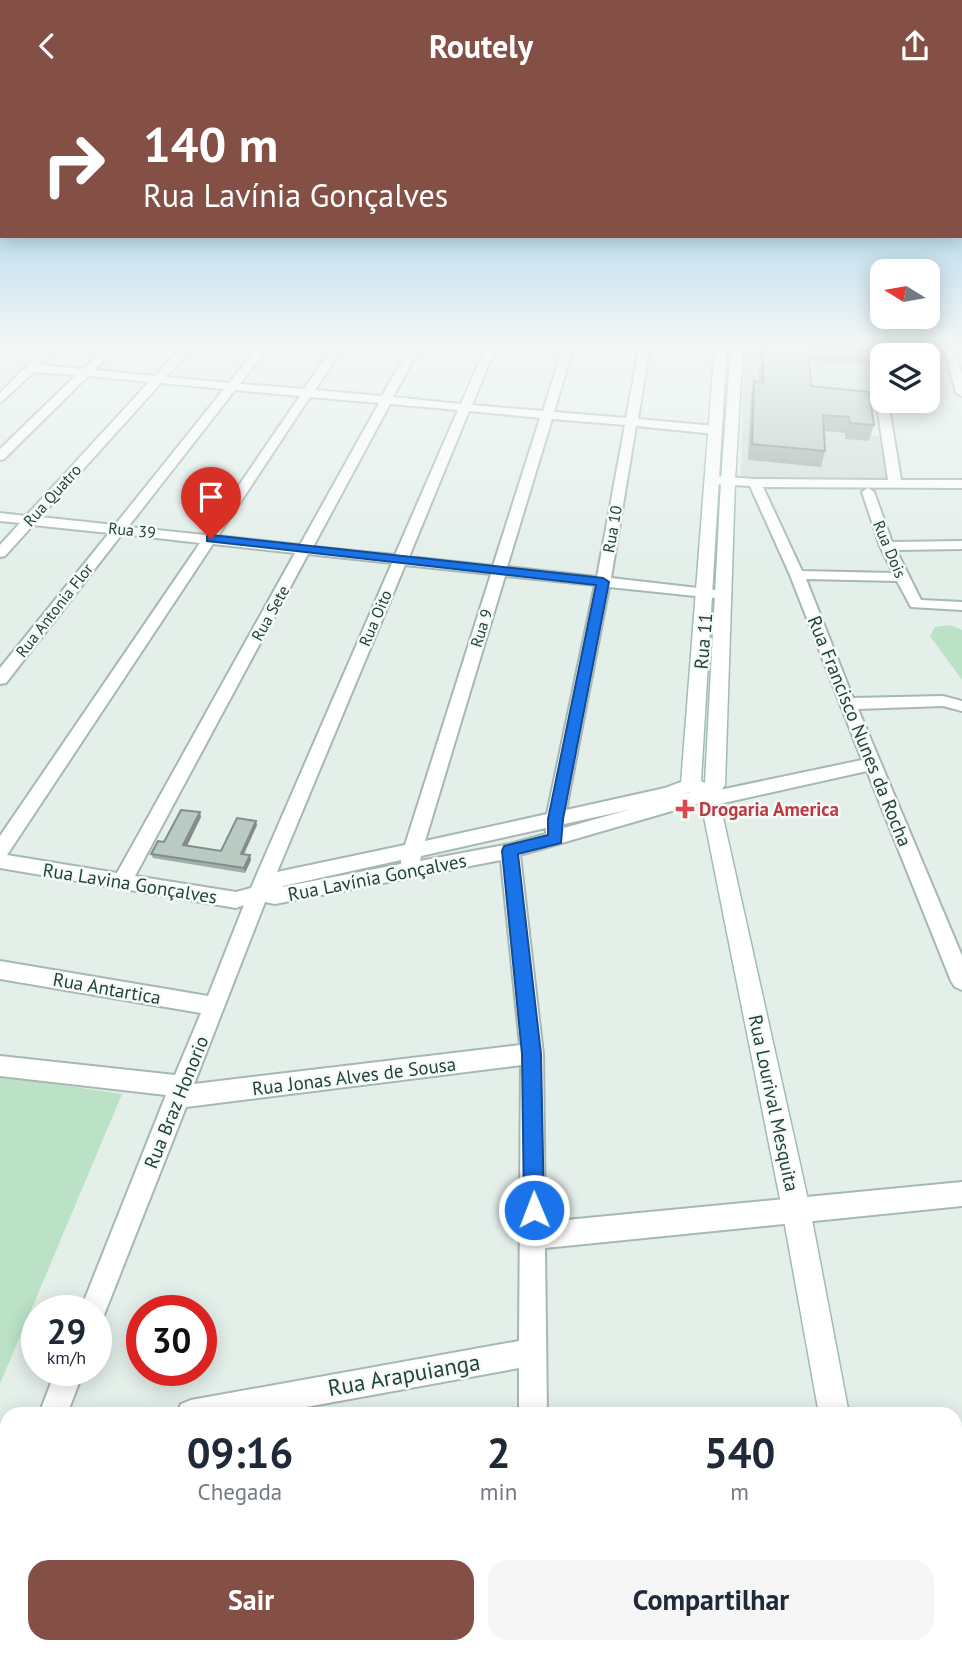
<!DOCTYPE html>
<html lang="pt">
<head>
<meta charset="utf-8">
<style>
  :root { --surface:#fff; --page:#f6f6f7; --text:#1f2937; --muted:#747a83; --accent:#844f44 }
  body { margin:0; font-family:"PT Sans",sans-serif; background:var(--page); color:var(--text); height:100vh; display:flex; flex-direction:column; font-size:26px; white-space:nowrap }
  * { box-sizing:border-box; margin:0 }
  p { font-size:23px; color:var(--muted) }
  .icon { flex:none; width:38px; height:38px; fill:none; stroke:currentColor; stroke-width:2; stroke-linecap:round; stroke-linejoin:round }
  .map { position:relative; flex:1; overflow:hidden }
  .side { position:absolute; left:0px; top:1316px; width:962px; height:247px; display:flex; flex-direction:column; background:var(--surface); border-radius:21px 21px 0 0; box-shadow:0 4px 18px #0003 }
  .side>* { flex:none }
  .hud { position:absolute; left:0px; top:0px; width:962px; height:147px; box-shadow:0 4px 18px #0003; background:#844f44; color:#fff; overflow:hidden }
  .needle { width:46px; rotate:281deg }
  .fabs { position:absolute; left:870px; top:168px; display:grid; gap:14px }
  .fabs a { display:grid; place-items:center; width:70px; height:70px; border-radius:14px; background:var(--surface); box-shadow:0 4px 18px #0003; font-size:35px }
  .speed { position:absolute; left:21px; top:1204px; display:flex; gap:14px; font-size:35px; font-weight:700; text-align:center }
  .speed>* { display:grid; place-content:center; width:91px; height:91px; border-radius:50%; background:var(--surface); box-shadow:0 4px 18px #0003; line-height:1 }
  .speed small { font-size:18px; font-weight:400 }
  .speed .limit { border:10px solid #d22; background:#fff; color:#111 }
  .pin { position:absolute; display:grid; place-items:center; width:60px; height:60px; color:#fff; margin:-72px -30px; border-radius:50% 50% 50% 0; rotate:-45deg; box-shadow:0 0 7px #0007 }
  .pin .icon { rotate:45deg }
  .me { position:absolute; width:77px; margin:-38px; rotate:359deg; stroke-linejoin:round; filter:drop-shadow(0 0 5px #0008) }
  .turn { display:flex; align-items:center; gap:24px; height:147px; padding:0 28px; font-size:32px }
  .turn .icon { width:91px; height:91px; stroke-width:2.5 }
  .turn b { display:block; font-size:49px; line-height:60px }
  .eta { display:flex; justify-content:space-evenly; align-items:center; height:119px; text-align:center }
  .eta b { font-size:42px; font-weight:700; line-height:49px }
  .action { display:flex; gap:14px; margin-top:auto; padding:14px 28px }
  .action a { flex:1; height:80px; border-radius:21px; background:var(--accent); color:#fff; font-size:28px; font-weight:700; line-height:80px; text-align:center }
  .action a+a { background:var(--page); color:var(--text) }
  header { display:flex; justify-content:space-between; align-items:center; height:91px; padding:0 28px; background:var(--accent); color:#fff; font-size:32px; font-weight:700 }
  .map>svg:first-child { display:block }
  .built { fill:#d2dfd9 }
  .green { fill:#bbe2c6 }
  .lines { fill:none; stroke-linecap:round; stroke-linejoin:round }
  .street-casing { stroke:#a6b8b2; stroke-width:4 }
  .secondary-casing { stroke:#a1bcb3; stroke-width:3 }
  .street { fill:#fff; fill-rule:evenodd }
  .secondary { fill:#fff; fill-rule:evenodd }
  .wall { fill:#9faea8 }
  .shaded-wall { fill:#828d88 }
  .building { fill:#b9cac3; stroke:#828d88; stroke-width:2 }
  .route { fill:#1a73e8; stroke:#114b97; stroke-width:2 }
  .health-dot { fill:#e0444e; stroke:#f6fbf8; stroke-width:2.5 }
  .labels { text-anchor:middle; stroke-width:5; stroke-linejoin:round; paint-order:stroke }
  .far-street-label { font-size:16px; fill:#21433a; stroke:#f6fbf8 }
  .street-label { font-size:19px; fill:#21433a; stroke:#f6fbf8 }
  .health-label { font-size:19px; font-weight:bold; fill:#be3a42; stroke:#f6fbf8; text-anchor:start }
  .near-street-label { font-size:23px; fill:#21433a; stroke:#f6fbf8 }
</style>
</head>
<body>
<header><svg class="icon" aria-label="back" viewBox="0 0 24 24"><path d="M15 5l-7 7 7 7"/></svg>Routely<svg class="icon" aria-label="share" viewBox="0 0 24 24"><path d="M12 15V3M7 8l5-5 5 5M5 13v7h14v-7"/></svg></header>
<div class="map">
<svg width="962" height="1562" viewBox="0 0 962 1562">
  <rect width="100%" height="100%" fill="#e4efea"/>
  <polygon class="built" points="744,253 865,253 874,313 867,312 871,344 880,345 886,387 741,386"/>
  <g class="green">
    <polygon points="950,534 962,539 962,589 930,545 935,536"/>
    <polygon points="0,985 122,1003 0,1293"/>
  </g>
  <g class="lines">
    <defs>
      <g id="street">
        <path d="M48 253H59L39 274 83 278 109 253H120L94 279 155 285 184 253H195L166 286 229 292 260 253H271L240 293 304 298 335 253H345L315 299 382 305 412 253H422L393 306 461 313 487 253H497L472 314 543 320 564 253H574L554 321 626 327 640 253H650L638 328 715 335 721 339 715 343 636 335 611 487 724 500 731 504 724 508 609 496 566 719 665 697 691 687 697 688 700 693 697 698 684 703 707 696 715 700 862 669 790 484 750 395 713 393 707 389 713 385 755 388 888 389 868 253H878L882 276V310H888L901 389H962V397L763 396 802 480 893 482 880 455 862 401 868 397 874 401 892 451 962 450V458L896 459 921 509 962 511V519L911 516 897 490 806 488 853 607 943 605 962 610V620L943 615 858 618 962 865V899L955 896 951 890 867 680 710 715 703 711 520 764 543 963 545 1131 962 1091V1115L545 1157 547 1323H519V1277L268 1323H177L181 1313 191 1309 519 1250 521 974 186 1016 102 1229 96 1232V1220H80L166 1004 0 985V965L175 984 201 922 0 888V870L208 905 244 814 236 817 0 777V745L200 452 122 443 6 592 0 593V577L109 442 33 434 5 465 0 466V454L20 432 0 430V422L26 425 149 291 88 285 4 368 0 369V358L76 284 34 281 0 312V302ZM161 292 224 298 115 434 40 426ZM235 299 300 305 205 444 128 436ZM310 306 379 312 300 454 218 445ZM390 313 458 319 395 464 313 456ZM469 320 540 327 493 475 409 466ZM552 328 625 334 597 486 507 476ZM213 453 295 462 117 782 7 764ZM308 463 392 472 251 797 236 801 135 785ZM405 474 491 483 405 754 277 781ZM505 485 595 494 547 723 425 750ZM628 719 564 737V733ZM546 737V743L510 753 420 770 421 765ZM401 769V773L282 796 283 795ZM501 769 520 954 194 993 265 811 275 813Z"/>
        <polygon points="943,253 953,253 962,283 962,305 956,302"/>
        <polygon points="56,1279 84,1279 67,1323 39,1323"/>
        <polygon points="7,1374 7,1408 0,1411 0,1377"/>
        <polygon points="7,1429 7,1474 0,1477 0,1432"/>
        <rect x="515" y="1556" width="32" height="6"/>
      </g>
      <g id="secondary">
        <polygon points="715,253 727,253 701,690 705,692 721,390 731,253 743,253 735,390 725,694 718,704 810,1118 849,1323 819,1323 782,1118 701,711 681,693"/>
        <polygon points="860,1556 894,1556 896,1562 860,1562"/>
      </g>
    </defs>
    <use href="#street" class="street-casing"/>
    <use href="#secondary" class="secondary-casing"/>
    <use href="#street" class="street"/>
    <use href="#secondary" class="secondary"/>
  </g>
  <g class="wall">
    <polygon points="760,253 867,253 868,259 863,274 809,270 811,295 874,334 869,350 845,348 845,342 824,340 825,360 821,376 748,369 751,305 754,290 759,291"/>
    <polygon points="201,726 187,754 221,760 257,734 244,763 250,764 251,769 245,782 153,767 151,763 164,751"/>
  </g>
  <g class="shaded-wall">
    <polygon points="200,721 201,726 185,759 183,754"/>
    <polygon points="256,730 257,734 242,767 241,763"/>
    <polygon points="250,764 251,769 245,782 244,777"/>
  </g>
  <g class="building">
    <polygon points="763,253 867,253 868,259 808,255 811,295 869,301 874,334 850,332 849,326 823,324 825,360 752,353 754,290 763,291"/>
    <polygon points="181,719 200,721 183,754 221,760 237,727 256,730 241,763 250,764 244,777 151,763 158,750 164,751"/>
  </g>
  <linearGradient id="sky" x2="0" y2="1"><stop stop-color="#81bee2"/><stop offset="0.54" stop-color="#f3f8f6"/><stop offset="1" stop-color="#f3f8f6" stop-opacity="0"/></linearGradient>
  <rect width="962" height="472" fill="url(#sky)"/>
  <polygon class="route" points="211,444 603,487 609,491 563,728 561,752 518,763 541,963 544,1119 541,1126 534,1129 527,1126 524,1119 522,963 502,760 504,755 548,744 548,728 596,494 207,450 207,445"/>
  <path class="health-dot" d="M681.5 707.5h7v7h7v7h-7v7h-7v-7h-7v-7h7z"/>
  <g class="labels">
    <g class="far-street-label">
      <text transform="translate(52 404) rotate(-48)" y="6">Rua Quatro</text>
      <text transform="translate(612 438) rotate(-80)" y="6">Rua 10</text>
      <text transform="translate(132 439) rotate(6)" y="6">Rua 39</text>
      <text transform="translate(890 458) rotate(67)" y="6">Rua Dois</text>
      <text transform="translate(54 519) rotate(-52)" y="6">Rua Antonia Flor</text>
      <text transform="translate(270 522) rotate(-61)" y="6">Rua Sete</text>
      <text transform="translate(375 527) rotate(-67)" y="6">Rua Oito</text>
      <text transform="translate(481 537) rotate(-73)" y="6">Rua 9</text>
    </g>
    <g class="street-label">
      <text transform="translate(703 550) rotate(-85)" y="7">Rua 11</text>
      <text transform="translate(860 640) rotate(68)" y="7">Rua Francisco Nunes da Rocha</text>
      <text transform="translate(377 786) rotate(-11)" y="7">Rua Lavínia Gonçalves</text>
      <text transform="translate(130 792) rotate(9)" y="7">Rua Lavina Gonçalves</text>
      <text transform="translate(107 897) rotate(10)" y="7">Rua Antartica</text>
      <text transform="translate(354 985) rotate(-7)" y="7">Rua Jonas Alves de Sousa</text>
      <text transform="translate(176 1011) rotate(-68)" y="7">Rua Braz Honorio</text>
      <text transform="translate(774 1012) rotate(78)" y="7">Rua Lourival Mesquita</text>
    </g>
    <g class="health-label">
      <text x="699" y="725">Drogaria America</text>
    </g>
    <g class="near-street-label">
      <text transform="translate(404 1284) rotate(-10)" y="8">Rua Arapuianga</text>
    </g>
  </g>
</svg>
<div class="fabs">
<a><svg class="needle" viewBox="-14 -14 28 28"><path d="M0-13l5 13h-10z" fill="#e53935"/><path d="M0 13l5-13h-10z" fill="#747a83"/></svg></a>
<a><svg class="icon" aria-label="layers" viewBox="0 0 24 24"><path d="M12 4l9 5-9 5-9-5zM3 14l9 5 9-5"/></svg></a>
</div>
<div class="speed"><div>29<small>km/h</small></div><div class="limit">30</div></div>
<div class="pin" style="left:211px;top:448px;background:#d93025"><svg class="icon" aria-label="arrive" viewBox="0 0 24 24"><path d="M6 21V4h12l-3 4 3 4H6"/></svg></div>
<svg class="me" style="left:534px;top:1119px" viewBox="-20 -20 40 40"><circle r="17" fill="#1a73e8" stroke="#fff" stroke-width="3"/><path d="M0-11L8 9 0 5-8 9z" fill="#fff"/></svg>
<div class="hud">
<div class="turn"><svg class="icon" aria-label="right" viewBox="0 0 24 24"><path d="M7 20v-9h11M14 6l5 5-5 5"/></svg><div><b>140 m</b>Rua Lavínia Gonçalves</div></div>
</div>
<section class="side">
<div class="eta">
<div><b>09:16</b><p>Chegada</p></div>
<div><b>2</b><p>min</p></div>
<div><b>540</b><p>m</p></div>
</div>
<div class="action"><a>Sair</a><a>Compartilhar</a></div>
</section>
</div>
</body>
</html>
